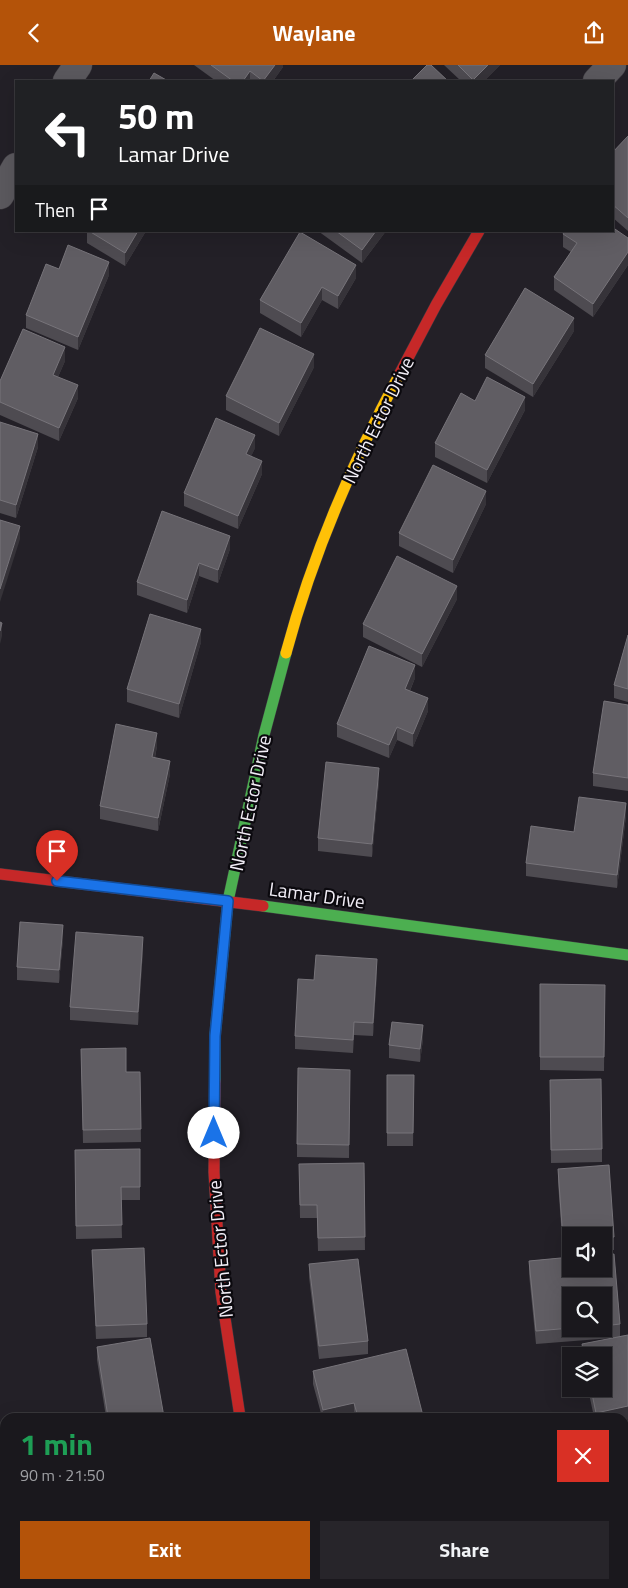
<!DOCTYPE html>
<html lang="en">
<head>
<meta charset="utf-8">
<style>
  :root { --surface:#1a181d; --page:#27252a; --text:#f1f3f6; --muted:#9fa0a4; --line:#38373b; --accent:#b45309 }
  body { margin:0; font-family:"Titillium Web",sans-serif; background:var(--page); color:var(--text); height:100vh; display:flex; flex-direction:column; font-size:19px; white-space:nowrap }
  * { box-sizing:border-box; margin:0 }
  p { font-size:16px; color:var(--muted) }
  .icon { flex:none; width:28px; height:28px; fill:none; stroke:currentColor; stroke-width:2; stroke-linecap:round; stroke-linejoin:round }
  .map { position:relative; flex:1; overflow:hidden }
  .sheet { position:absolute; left:0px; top:1348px; width:629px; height:176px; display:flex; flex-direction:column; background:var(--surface); border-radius:15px 15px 0 0; box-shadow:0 5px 20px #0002,0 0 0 1px var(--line) }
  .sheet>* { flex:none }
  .guide { position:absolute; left:15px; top:15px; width:599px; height:152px; border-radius:0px; box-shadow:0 5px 20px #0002,0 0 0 1px var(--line); background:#202124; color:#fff; overflow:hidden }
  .tools { position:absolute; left:562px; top:1162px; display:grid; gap:10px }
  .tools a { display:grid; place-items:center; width:50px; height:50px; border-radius:0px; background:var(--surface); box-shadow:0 5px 20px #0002,0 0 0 1px var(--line); font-size:25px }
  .pin { position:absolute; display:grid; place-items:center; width:42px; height:42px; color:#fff; margin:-51px -21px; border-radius:50% 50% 50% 0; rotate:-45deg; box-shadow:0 0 5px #0007 }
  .pin .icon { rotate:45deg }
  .me { position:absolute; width:55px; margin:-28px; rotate:0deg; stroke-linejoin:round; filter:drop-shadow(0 0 4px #0008) }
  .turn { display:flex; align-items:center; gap:18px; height:105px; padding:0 20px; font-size:22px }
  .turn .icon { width:65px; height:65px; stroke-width:2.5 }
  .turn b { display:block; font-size:35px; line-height:42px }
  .then { display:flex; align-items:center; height:48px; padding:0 20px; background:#0003; gap:10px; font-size:19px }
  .round { display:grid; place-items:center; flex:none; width:52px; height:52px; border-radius:0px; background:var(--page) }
  .summary { display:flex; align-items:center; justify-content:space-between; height:85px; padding:0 20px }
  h1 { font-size:30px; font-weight:700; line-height:38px; color:#1e9e55 }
  .action { display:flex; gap:10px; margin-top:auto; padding:10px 20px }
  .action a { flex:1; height:58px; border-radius:0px; background:var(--accent); color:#fff; font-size:20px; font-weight:700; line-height:58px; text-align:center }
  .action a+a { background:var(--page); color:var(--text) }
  header { display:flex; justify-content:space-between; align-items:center; height:65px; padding:0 20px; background:var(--accent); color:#fff; font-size:22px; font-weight:700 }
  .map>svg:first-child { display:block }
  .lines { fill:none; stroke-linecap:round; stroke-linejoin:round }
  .street-casing { stroke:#3e3b41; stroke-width:29 }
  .fast-casing { stroke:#3e3b41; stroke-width:12 }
  .slow-casing { stroke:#3e3b41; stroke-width:12 }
  .jam-casing { stroke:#3e3b41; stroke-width:12 }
  .street { stroke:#5b595e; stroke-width:28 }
  .fast { stroke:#4caf50; stroke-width:11 }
  .slow { stroke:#ffc107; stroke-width:11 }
  .jam { stroke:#c62828; stroke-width:11 }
  .wall { fill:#4e4b51; fill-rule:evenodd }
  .shaded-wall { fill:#363339 }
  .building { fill:#605d63; stroke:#77747a }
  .route-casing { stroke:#114b97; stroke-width:12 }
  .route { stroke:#1a73e8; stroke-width:9 }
  .labels { text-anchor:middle; stroke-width:4.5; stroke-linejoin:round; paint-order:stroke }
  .street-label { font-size:19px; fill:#f2eef7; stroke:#0b090e }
</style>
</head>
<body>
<header><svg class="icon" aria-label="back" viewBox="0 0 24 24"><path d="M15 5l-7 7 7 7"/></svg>Waylane<svg class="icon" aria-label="share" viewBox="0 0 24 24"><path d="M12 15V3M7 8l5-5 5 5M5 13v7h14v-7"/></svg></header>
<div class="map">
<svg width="628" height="1523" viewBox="0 0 628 1523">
  <rect width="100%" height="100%" fill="#232027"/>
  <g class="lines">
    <defs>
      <g id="street">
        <polyline points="67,16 78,0"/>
        <polyline points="597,16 612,0"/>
        <polyline points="0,130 16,102"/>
        <polyline points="283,1519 284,1523"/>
      </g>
      <g id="fast">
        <polyline points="263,841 628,890"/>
        <polyline points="215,1016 215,971 228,836 264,670 286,588"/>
      </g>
      <path id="slow" d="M286 588C312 491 352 398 399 310"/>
      <g id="jam">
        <polyline points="399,310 436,240 479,166"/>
        <polyline points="0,809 263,841"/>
        <polyline points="215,1016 214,1107 221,1227 240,1352"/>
      </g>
    </defs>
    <use href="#street" class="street-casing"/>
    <use href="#fast" class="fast-casing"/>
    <use href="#slow" class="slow-casing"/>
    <use href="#jam" class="jam-casing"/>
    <use href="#street" class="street"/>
    <use href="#fast" class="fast"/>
    <use href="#slow" class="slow"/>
    <use href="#jam" class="jam"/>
  </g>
  <g class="wall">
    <polygon points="194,0 283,0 283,2 273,16 216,16"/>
    <polygon points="444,0 500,0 484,16 461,16"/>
    <polygon points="628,71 628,166 612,152 612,88"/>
    <polygon points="87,166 146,166 125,201 87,178"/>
    <polygon points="318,166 386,166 362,198"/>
    <polygon points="563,169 628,173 628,200 593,252 554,225 554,212 571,187 563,182"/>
    <polygon points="109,210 78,285 26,263 26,250"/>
    <polygon points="356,213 338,244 322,235 301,272 260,248 260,235"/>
    <polygon points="574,266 533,332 485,303 485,290"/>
    <polygon points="65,296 58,312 78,333 59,376 0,350 0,316"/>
    <polygon points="314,302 279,371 226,345 226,331"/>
    <polygon points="475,336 525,345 487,418 435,392 435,378"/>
    <polygon points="0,357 38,382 16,453 0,448"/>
    <polygon points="255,383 251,391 262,409 238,464 184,441 184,428"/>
    <polygon points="486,439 453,508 399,481 399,468"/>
    <polygon points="230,484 218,518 199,511 187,548 137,530 137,517"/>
    <polygon points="457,534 422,602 363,572 363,559"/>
    <polygon points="628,570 628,637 614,633 614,620"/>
    <polygon points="201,577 179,653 127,637 127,624"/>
    <polygon points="415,613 410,626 428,646 413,682 397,675 389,693 337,672 337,659"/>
    <polygon points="628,640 628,726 593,721 593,708"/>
    <polygon points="157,681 155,693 170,709 158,766 100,754 100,741"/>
    <polygon points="379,716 372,792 318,786 318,773"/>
    <polygon points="626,751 617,823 526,811 526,798 574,767"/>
    <polygon points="63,874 59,918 17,915 17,902"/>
    <polygon points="143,885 138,960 70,955 70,942"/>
    <polygon points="377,907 373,971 354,970 353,988 295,984 295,971 314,915"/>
    <polygon points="540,919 605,920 604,1006 540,1005"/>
    <polygon points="423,974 420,997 389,993 389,980"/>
    <polygon points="81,984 126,1007 140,1007 141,1077 83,1078"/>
    <polygon points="350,1005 349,1093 297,1092 297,1079"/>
    <polygon points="387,1010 414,1010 413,1081 387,1081"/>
    <polygon points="550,1028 602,1084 602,1097 551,1098"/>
    <polygon points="140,1084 140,1135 121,1135 122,1173 76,1174 75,1085"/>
    <polygon points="364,1098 365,1185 318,1186 317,1153 300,1153 299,1099"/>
    <polygon points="558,1104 614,1172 614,1185 604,1185 604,1171 571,1171 571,1187 563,1188 558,1117"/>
    <polygon points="92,1185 147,1259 147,1272 96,1274"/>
    <path d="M614 1189 620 1259V1271L628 1270V1354L624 1355V1352H594L588 1324H604V1291H582V1279L612 1273 536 1279 529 1209V1196L571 1192V1204H604V1190ZM571 1231H604V1264H571Z"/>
    <polygon points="309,1199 368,1276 368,1289 319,1294 309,1212"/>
    <polygon points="97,1282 164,1352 106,1352 97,1295"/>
    <polygon points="313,1306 423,1352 354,1352 354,1351 349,1352 322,1352 313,1319"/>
    <polygon points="628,1363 628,1444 624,1444 624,1364"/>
    <polygon points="628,1451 628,1501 624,1490 624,1453"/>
    <polygon points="131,1519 205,1519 206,1523 132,1523"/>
    <polygon points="361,1519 452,1519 452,1522 450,1523 362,1523"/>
  </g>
  <g class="shaded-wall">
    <polygon points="275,0 283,0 283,2 273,16 263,16"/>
    <polygon points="488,0 500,0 484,16 473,16 473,15"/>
    <polygon points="250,6 250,16 243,16"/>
    <polygon points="138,166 146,166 125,201 125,188"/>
    <polygon points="376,166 386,166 362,198 362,185"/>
    <polygon points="628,187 628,200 593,252 593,239"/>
    <polygon points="109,197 109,210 78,285 78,272"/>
    <polygon points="356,200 356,213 338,244 338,231"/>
    <polygon points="322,222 322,235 301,272 301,258"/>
    <polygon points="574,253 574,266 533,332 533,319"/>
    <polygon points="65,282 65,296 53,323 53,310"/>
    <polygon points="314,289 314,302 279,371 279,358"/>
    <polygon points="78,320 78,333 59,376 59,363"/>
    <polygon points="525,332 525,345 487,418 487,405"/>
    <polygon points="38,369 38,382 16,453 16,440"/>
    <polygon points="255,370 255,383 246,402 246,389"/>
    <polygon points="262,396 262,409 238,464 238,451"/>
    <polygon points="486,426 486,439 453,508 453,495"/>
    <polygon points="20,461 20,474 0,537 0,524"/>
    <polygon points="230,471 230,484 218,518 218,505"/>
    <polygon points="199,498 199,511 187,548 187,535"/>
    <polygon points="457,521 457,534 422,602 422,589"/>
    <polygon points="2,558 2,571 0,579 0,566"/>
    <polygon points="201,564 201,577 179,653 179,639"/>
    <polygon points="415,600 415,613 405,637 405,624"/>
    <polygon points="428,633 428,646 413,682 413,669"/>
    <polygon points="397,662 397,675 389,693 389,680"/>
    <polygon points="157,668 157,681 152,705 152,692"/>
    <polygon points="170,696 170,709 158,766 158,753"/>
    <polygon points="379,703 379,716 372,792 372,779"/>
    <polygon points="626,738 626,751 617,823 617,810"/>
    <polygon points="63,860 63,874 59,918 59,905"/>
    <polygon points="143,872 143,885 138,960 138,947"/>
    <polygon points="377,894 377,907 373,971 373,958"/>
    <polygon points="423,960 423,974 420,997 420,984"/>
    <polygon points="354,1338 354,1351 349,1352 323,1352 323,1345"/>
    <polygon points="628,1341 628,1354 624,1355 624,1352 596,1352 596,1348"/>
    <polygon points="436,1519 452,1519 452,1522 450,1523 436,1523"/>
  </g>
  <g class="building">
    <polygon points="211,0 275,0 263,16 250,6 243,16 233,16"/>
    <polygon points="427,0 431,0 448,16 411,16"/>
    <polygon points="458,0 488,0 473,15"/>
    <polygon points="154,8 168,16 149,16"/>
    <polygon points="628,71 628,153 612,139 612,88"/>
    <polygon points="612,162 628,173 628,187 593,239 554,212 577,178 563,169 565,166 612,166"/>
    <polygon points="89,166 138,166 125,188"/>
    <polygon points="336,166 376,166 362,185"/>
    <polygon points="300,167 356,200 338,231 322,222 301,258 260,235"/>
    <polygon points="68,180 109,197 78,272 26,250 46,199 59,204"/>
    <polygon points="525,223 574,253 533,319 485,290"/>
    <polygon points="260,263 314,289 279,358 226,331"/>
    <polygon points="23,264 65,282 53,310 78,320 59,363 0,337 0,316"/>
    <polygon points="487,312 525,332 487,405 435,378 461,328 475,336"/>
    <polygon points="216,353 255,370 246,389 262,396 238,451 184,428"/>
    <polygon points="0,357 38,369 16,440 0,435"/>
    <polygon points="433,400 486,426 453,495 399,468"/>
    <polygon points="162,446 230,471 218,505 199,498 187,535 137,517"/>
    <polygon points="0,455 20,461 0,524"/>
    <polygon points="397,491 457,521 422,589 363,559"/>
    <polygon points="150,549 201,564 179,639 127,624"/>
    <polygon points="0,557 2,558 0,566"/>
    <polygon points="628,570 628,624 614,620"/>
    <polygon points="369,581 415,600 405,624 428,633 413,669 397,662 389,680 337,659"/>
    <polygon points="604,636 628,640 628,713 593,708"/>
    <polygon points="116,659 157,668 152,692 170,696 158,753 100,741"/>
    <polygon points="326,697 379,703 372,779 318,773"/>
    <polygon points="579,732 626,738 617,810 526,798 531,761 574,767"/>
    <polygon points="20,857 63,860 59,905 17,902"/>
    <polygon points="76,867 143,872 138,947 70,942"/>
    <polygon points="316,890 377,894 373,958 354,957 353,975 295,971 298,914 314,915"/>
    <polygon points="540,919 605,920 604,992 540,992"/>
    <polygon points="392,957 423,960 420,984 389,980"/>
    <polygon points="126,983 126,1007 140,1007 141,1064 83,1065 81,984"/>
    <polygon points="298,1003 350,1005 349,1080 297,1079"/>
    <polygon points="387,1010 414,1010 413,1068 387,1068"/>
    <polygon points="601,1014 602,1084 551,1085 550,1015"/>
    <polygon points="140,1084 140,1122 121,1122 122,1160 76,1161 75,1085"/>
    <polygon points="364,1098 365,1172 318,1173 317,1140 300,1140 299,1099"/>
    <polygon points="609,1100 614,1172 604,1172 604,1171 571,1171 571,1174 563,1175 558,1104"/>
    <polygon points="144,1183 147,1259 96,1261 92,1185"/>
    <polygon points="614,1189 620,1259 604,1261 604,1231 571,1231 571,1263 536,1266 529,1196 571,1192 571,1204 604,1204 604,1190"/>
    <polygon points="358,1194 368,1276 319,1281 309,1199"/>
    <polygon points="628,1270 628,1341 596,1348 591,1324 604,1324 604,1291 584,1291 582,1279"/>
    <polygon points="150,1273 164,1352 108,1352 97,1282"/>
    <polygon points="406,1284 423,1351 417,1352 358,1352 354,1338 323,1345 313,1306"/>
    <polygon points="628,1363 628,1431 624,1431 624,1364"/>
    <polygon points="628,1451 628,1488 624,1477 624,1453"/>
    <polygon points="134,1519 205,1519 206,1523 135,1523"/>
    <polygon points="365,1519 437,1519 438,1523 366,1523"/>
  </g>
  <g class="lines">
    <defs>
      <polyline id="route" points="57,816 228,836 215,971 214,1068"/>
    </defs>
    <use href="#route" class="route-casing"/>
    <use href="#route" class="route"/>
  </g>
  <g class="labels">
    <g class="street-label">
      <text transform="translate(378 355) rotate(-64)" y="7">North Ector Drive</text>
      <text transform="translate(250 738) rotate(-78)" y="7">North Ector Drive</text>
      <text transform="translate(317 830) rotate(8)" y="7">Lamar Drive</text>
      <text transform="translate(220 1184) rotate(-95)" y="7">North Ector Drive</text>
    </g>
  </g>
</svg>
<div class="tools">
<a><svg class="icon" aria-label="sound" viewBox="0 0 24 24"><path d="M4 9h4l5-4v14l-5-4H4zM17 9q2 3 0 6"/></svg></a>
<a><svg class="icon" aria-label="search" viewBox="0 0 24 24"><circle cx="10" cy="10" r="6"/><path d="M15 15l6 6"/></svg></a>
<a><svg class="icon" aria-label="layers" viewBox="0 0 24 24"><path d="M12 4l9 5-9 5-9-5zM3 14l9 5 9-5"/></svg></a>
</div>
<div class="pin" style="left:57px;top:816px;background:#d93025"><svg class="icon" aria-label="arrive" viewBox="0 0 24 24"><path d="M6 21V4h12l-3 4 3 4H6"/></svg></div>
<svg class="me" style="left:214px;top:1068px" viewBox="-20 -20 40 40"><circle r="19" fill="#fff"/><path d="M0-13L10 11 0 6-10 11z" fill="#1a73e8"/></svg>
<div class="guide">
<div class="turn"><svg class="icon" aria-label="left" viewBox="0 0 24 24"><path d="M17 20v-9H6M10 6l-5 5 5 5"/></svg><div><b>50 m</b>Lamar Drive</div></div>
<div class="then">Then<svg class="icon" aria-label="arrive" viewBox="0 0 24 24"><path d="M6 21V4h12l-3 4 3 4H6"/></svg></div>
</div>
<section class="sheet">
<div class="summary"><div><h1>1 min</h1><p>90 m · 21:50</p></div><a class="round" style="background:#d93025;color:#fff"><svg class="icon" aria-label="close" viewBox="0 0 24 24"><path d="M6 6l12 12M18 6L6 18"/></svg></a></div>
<div class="action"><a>Exit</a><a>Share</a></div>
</section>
</div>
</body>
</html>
